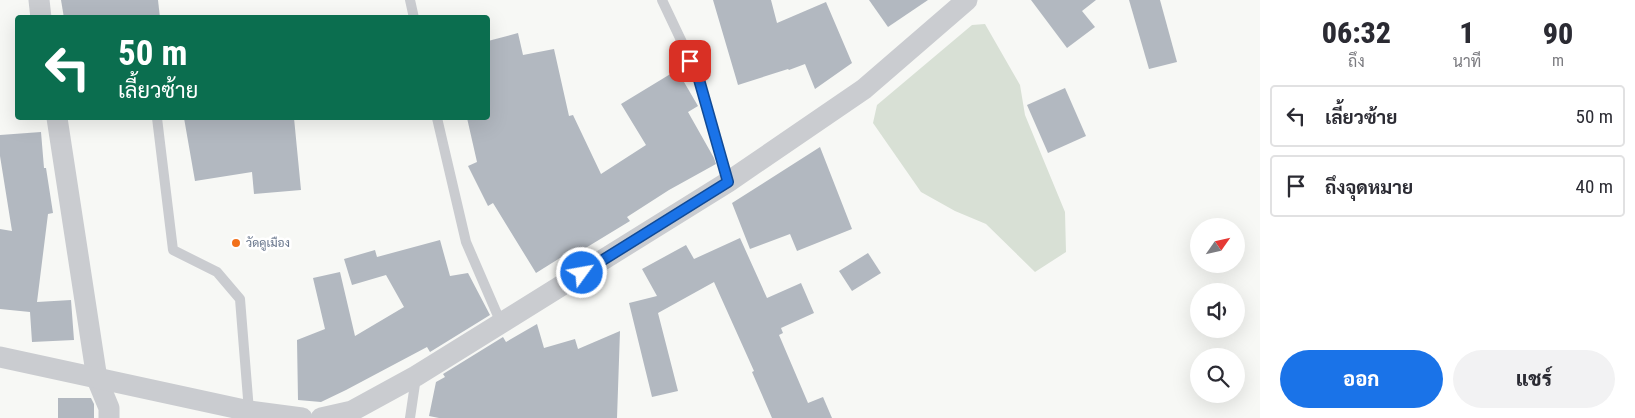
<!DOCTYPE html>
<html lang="th">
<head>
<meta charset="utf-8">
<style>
  :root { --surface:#fff; --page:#f2f2f3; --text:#2b2b33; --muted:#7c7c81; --line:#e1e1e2; --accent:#1a73e8 }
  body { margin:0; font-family:"Roboto Condensed",Sarabun,sans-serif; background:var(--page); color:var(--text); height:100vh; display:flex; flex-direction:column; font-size:19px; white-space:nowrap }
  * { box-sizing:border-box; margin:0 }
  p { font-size:16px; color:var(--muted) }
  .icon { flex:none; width:28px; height:28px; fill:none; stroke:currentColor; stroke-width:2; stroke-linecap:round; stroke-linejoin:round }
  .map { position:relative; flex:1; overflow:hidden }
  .panel { display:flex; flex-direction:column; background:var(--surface); width:375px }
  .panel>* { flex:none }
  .top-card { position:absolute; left:15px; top:15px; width:475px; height:105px; border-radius:5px; box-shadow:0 5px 20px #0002; background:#0b6e4f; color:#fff; overflow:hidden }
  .needle { width:32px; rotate:56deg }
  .buttons { position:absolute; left:1190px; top:218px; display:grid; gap:10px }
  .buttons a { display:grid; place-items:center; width:55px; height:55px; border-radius:50%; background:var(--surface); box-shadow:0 5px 20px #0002; font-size:25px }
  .pin { position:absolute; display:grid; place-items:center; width:42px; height:42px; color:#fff; margin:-21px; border-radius:10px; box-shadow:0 2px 8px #0006 }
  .me { position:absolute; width:55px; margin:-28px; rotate:58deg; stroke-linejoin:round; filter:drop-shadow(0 0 4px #0008) }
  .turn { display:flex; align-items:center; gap:18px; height:105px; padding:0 20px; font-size:22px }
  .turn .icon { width:65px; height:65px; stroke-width:2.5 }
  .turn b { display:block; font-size:35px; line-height:42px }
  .eta { display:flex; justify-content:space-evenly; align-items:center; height:85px; text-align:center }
  .eta b { font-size:30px; font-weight:800; line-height:35px }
  .primary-button { display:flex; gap:10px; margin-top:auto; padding:10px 20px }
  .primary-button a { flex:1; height:58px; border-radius:30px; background:var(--accent); color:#fff; font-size:20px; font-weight:800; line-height:58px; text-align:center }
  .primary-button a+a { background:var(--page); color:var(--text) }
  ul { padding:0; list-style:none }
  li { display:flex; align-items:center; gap:15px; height:62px; margin:0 10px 8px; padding:0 10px; border:2px solid var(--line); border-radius:5px }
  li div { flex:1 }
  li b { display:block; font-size:19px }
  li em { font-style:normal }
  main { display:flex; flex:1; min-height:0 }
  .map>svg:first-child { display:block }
  .green { fill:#d8e0d5 }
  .building { fill:#b2b8c0 }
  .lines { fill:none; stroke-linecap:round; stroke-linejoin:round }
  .lane { stroke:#caccd0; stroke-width:10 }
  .street { stroke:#caccd0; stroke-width:21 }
  .route-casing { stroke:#114b97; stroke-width:12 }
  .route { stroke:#1a73e8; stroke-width:9 }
  .poi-dot { fill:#f2711b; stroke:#fff; stroke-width:2 }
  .labels { text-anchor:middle; stroke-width:5; stroke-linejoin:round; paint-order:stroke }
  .poi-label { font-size:12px; fill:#647289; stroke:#fff; text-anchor:start }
</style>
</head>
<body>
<main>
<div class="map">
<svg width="1260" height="418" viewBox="0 0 1260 418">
  <rect width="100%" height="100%" fill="#f7f8f5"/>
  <polygon class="green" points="985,24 1020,85 1025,115 1065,212 1066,252 1035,272 986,224 955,211 921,192 873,123 877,105 972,25"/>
  <g class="building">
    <polygon points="61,0 158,0 160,18 64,18"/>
    <polygon points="713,0 771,0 777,23 826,2 852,63 815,89 805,64 789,70 788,69 738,85"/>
    <polygon points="869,0 928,0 888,27"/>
    <polygon points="1031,0 1096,0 1082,11 1095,27 1067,48"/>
    <polygon points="1129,0 1160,0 1177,62 1149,69"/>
    <polygon points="518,33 523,55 554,49 569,116 573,115 601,174 646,145 621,104 677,70 698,106 688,112 714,158 716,164 669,190 627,217 630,221 579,252 576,248 536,273 493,203 488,206 468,166 477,162 467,118 488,118 488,41"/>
    <polygon points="1065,88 1086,136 1048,153 1027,105"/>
    <polygon points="184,118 294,118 301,190 254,194 252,172 195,181"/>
    <polygon points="41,132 44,168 46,168 53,213 48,214 37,302 71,300 74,340 32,342 30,312 0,309 0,229 12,231 0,156 0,135"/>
    <polygon points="820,147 852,229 797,251 790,234 750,249 732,203"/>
    <polygon points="740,238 767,298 801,283 814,313 781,328 783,333 779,335 808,403 823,397 832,418 772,418 752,372 754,371 714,282 658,313 678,391 652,397 629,303 657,296 642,269 686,245 694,259"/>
    <polygon points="440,240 450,276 468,273 490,315 430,352 427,347 346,390 321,402 298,400 297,340 325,329 313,278 340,272 355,336 404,307 386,275 352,285 344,259 375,250 377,257"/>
    <polygon points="868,253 881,273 852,291 839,271"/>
    <polygon points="537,324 544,348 575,339 578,349 620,331 617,418 439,418 429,416 436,382 445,377 443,374 503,337 506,342"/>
    <polygon points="58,398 91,398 94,404 94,418 58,418"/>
  </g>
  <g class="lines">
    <g class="lane">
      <polyline points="410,0 414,18"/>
      <polyline points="662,0 698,76 728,182"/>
      <polyline points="157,118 173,250 217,272 240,299 249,411"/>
      <polyline points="437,118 466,242 501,323"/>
      <polyline points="410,418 416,377"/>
    </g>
    <g class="street">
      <polyline points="39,0 41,18"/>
      <polyline points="57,118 97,379 109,408 109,418"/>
      <polyline points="0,357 249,411 302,418"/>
      <polyline points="321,418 352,411 416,376 728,182 864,89 967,0"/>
    </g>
  </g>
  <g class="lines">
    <defs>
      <polyline id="route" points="582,273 728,182 698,76 690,61"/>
    </defs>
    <use href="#route" class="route-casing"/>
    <use href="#route" class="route"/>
  </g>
  <circle class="poi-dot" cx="236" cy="243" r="5"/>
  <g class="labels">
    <g class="poi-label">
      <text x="246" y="247">วัดคูเมือง</text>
    </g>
  </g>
</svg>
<div class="buttons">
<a><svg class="needle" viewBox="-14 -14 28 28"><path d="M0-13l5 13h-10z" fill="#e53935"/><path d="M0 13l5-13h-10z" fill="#7c7c81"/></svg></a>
<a><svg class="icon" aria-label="sound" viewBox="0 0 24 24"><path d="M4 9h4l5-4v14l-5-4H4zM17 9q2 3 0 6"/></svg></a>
<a><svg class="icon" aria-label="search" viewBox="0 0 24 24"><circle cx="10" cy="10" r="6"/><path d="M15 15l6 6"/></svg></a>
</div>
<div class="pin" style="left:690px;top:61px;background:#d93025"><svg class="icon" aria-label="arrive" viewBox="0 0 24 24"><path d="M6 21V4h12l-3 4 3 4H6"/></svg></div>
<svg class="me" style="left:582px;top:273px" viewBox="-20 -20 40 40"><circle r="17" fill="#1a73e8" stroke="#fff" stroke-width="3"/><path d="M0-11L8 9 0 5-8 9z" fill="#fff"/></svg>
<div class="top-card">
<div class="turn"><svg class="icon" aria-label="left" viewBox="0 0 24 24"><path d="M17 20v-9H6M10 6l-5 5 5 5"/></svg><div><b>50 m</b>เลี้ยวซ้าย</div></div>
</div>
</div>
<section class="panel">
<div class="eta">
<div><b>06:32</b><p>ถึง</p></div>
<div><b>1</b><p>นาที</p></div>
<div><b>90</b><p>m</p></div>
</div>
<ul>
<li><svg class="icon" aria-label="left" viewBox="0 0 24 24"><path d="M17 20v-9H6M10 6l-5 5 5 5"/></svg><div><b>เลี้ยวซ้าย</b></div><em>50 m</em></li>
<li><svg class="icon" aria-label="arrive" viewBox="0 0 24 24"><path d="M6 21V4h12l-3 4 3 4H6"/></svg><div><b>ถึงจุดหมาย</b></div><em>40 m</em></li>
</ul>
<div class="primary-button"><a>ออก</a><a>แชร์</a></div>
</section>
</main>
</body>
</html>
